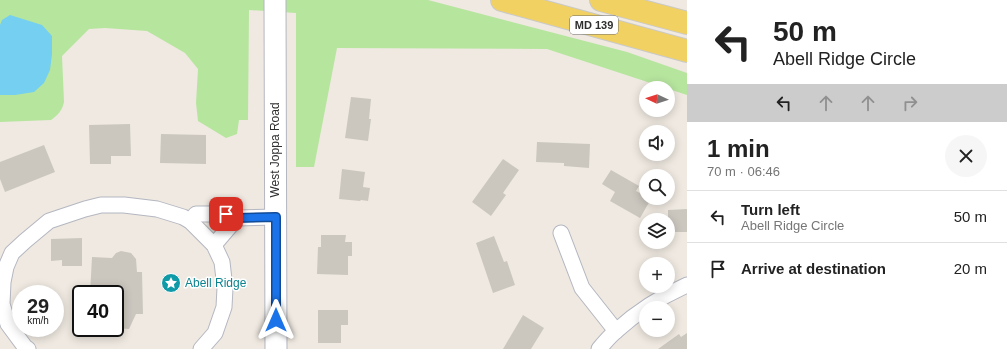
<!DOCTYPE html>
<html lang="en">
<head>
<meta charset="utf-8">
<style>
  :root { --surface:#fff; --page:#f6f6f6; --text:#222; --muted:#767676; --line:#e0e0e0 }
  body { margin:0; font-family:Helvetica,sans-serif; background:var(--page); color:var(--text); height:100vh; display:flex; flex-direction:column; font-size:15px; white-space:nowrap }
  * { box-sizing:border-box; margin:0 }
  p { font-size:13px; color:var(--muted) }
  .icon { flex:none; width:22px; height:22px; fill:none; stroke:currentColor; stroke-width:2; stroke-linecap:round; stroke-linejoin:round }
  .map { position:relative; flex:1; overflow:hidden }
  .panel { display:flex; flex-direction:column; background:var(--surface); width:320px }
  .panel>* { flex:none }
  .banner { background:#fff; color:var(--text); overflow:hidden }
  .needle { width:26px; rotate:274deg }
  .controls { position:absolute; left:639px; top:81px; display:grid; gap:8px }
  .controls a { display:grid; place-items:center; width:36px; height:36px; border-radius:50%; background:var(--surface); box-shadow:0 2px 10px #0003; font-size:20px }
  .speed { position:absolute; left:12px; top:285px; display:flex; gap:8px; font-size:20px; font-weight:700; text-align:center }
  .speed>* { display:grid; place-content:center; width:52px; height:52px; border-radius:50%; background:var(--surface); box-shadow:0 2px 10px #0003; line-height:1 }
  .speed small { font-size:10px; font-weight:400 }
  .speed .limit { border:2px solid #111; border-radius:6px; background:#fff; color:#111 }
  .pin { position:absolute; display:grid; place-items:center; width:34px; height:34px; color:#fff; margin:-17px; border-radius:8px; box-shadow:0 2px 6px #0006 }
  .me { position:absolute; width:44px; margin:-22px; rotate:0deg; stroke-linejoin:round; filter:drop-shadow(0 0 3px #0008) }
  .turn { display:flex; align-items:center; gap:14px; height:84px; padding:0 20px; font-size:18px }
  .turn .icon { width:52px; height:52px; stroke-width:2.5 }
  .turn b { display:block; font-size:28px; line-height:34px }
  .lanes { display:flex; align-items:center; height:38px; padding:0 20px; background:#0003; justify-content:center; gap:20px; direction:ltr }
  .lanes .off { opacity:.35 }
  .round { display:grid; place-items:center; flex:none; width:42px; height:42px; border-radius:21px; background:var(--page) }
  .summary { display:flex; align-items:center; justify-content:space-between; height:68px; padding:0 20px }
  h1 { font-size:24px; font-weight:800; line-height:30px }
  ul { padding:0; list-style:none }
  li { display:flex; align-items:center; gap:12px; height:52px; padding:0 20px; border-top:1px solid var(--line) }
  li div { flex:1 }
  li b { display:block; font-size:15px }
  li em { font-style:normal }
  main { display:flex; flex:1; min-height:0 }
  .map>svg:first-child { display:block }
  .green { fill:#b6e59e }
  .water { fill:#75cff0 }
  .building { fill:#cbc7bf }
  .lines { fill:none; stroke-linecap:round; stroke-linejoin:round }
  .street-casing { stroke:#b4b7c1; stroke-width:17 }
  .secondary-casing { stroke:#b4b7c1; stroke-width:23 }
  .primary-casing { stroke:#c9c9c9; stroke-width:24 }
  .street { stroke:#fff; stroke-width:15 }
  .secondary { stroke:#fff; stroke-width:21 }
  .primary { stroke:#f2d163; stroke-width:22 }
  .route-casing { stroke:#114b97; stroke-width:10 }
  .route { stroke:#1a73e8; stroke-width:7 }
  .labels { text-anchor:middle; stroke-width:3; stroke-linejoin:round; paint-order:stroke }
  .shield { fill:#fff; stroke:#6d6d6d; stroke-width:1 }
  .shield-label { font-size:11px; font-weight:bold; fill:#2e2e2e }
  .street-label { font-size:12px; fill:#2e2e2e; stroke:#fff }
  .culture-label { font-size:12px; fill:#0d838f; stroke:#fff; text-anchor:start }
</style>
</head>
<body>
<main>
<div class="map">
<svg width="687" height="349" viewBox="0 0 687 349">
  <rect width="100%" height="100%" fill="#efe9e1"/>
  <path class="green" d="M0 0H428L627 52 687 73V95L547 49 337 48 314 167H296V13L249 10 248 120H239L237 134 226 138 198 121 196 103 198 69 185 53 147 31 105 28 89 29 62 56 64 102C62 111 58 115 51 120L0 122Z"/>
  <polygon class="water" points="10,15 42,25 52,36 52,54 50,70 44,83 34,92 15,95 0,95 0,25 2,20"/>
  <g class="building">
    <polygon points="351,97 371,99 369,119 371,119 368,141 345,138"/>
    <polygon points="130,124 131,156 111,156 111,164 90,164 89,125"/>
    <polygon points="161,134 206,135 206,164 160,163"/>
    <polygon points="537,142 590,144 589,168 564,166 564,163 536,162"/>
    <polygon points="44,145 55,172 5,192 0,179 0,162"/>
    <polygon points="503,159 519,170 503,193 506,195 491,216 472,202"/>
    <polygon points="342,169 365,172 363,187 370,188 368,201 361,200 360,201 339,199"/>
    <polygon points="611,170 639,186 636,191 646,196 646,198 649,198 651,199 640,218 610,201 615,192 602,184"/>
    <polygon points="687,209 687,232 668,232 668,210"/>
    <polygon points="321,235 346,235 345,242 352,242 352,256 348,256 348,275 317,274 318,247 321,247"/>
    <polygon points="494,236 504,262 507,261 515,285 493,293 476,243"/>
    <polygon points="82,238 82,266 62,266 62,260 51,261 51,239"/>
    <polygon points="121,251 131,253 136,259 137,272 142,272 143,314 136,314 129,329 115,328 115,294 90,294 92,257 112,258 116,253"/>
    <polygon points="318,310 348,310 348,325 341,325 341,343 318,343"/>
    <polygon points="523,315 544,328 531,349 503,349"/>
    <polygon points="687,333 687,349 658,349 679,334 681,337"/>
  </g>
  <g class="lines">
    <defs>
      <g id="street">
        <polyline points="190,221 196,214 227,214 237,218 276,217"/>
        <polyline points="561,233 582,288 616,331"/>
        <polyline points="214,245 237,218"/>
        <polyline points="28,349 25,347 8,324 2,304 3,282 6,267 12,253 25,241 49,221 85,209 101,205 124,205 157,209 183,217 190,221 214,245 222,262 225,288 224,307 215,333 201,349"/>
        <path d="M599 349C604 343 610 336 616 331 637 312 662 296 687 285"/>
      </g>
      <polyline id="secondary" points="275,0 276,349"/>
      <g id="primary">
        <polyline points="502,0 687,51"/>
        <polyline points="601,0 687,23"/>
      </g>
    </defs>
    <use href="#street" class="street-casing"/>
    <use href="#secondary" class="secondary-casing"/>
    <use href="#primary" class="primary-casing"/>
    <use href="#street" class="street"/>
    <use href="#secondary" class="secondary"/>
    <use href="#primary" class="primary"/>
  </g>
  <g class="lines">
    <defs>
      <polyline id="route" points="226,214 237,218 276,217 276,320"/>
    </defs>
    <use href="#route" class="route-casing"/>
    <use href="#route" class="route"/>
  </g>
  <defs>
    <symbol id="sight-disc" viewBox="-11 -11 22 22"><circle r="9.5" fill="#0f9aa8" stroke="#fff"/><path d="M0-6L1.8-2.2L6-1.7L2.9 1.2L3.7 5.4L0 3.3L-3.7 5.4L-2.9 1.2L-6-1.7L-1.8-2.2Z" fill="#fff"/></symbol>
  </defs>
  <g fill-rule="evenodd">
    <use href="#sight-disc" x="160" y="272" width="22" height="22"/>
  </g>
  <g class="labels">
    <rect class="shield" x="570" y="16" width="48" height="18" rx="3"/>
    <g class="shield-label">
      <text x="594" y="29">MD 139</text>
    </g>
    <g class="street-label">
      <text transform="translate(275 150) rotate(-90)" y="4">West Joppa Road</text>
    </g>
    <g class="culture-label">
      <text x="185" y="287">Abell Ridge</text>
    </g>
  </g>
</svg>
<div class="controls">
<a><svg class="needle" viewBox="-14 -14 28 28"><path d="M0-13l5 13h-10z" fill="#e53935"/><path d="M0 13l5-13h-10z" fill="#767676"/></svg></a>
<a><svg class="icon" aria-label="sound" viewBox="0 0 24 24"><path d="M4 9h4l5-4v14l-5-4H4zM17 9q2 3 0 6"/></svg></a>
<a><svg class="icon" aria-label="search" viewBox="0 0 24 24"><circle cx="10" cy="10" r="6"/><path d="M15 15l6 6"/></svg></a>
<a><svg class="icon" aria-label="layers" viewBox="0 0 24 24"><path d="M12 4l9 5-9 5-9-5zM3 14l9 5 9-5"/></svg></a>
<a>+</a>
<a>−</a>
</div>
<div class="speed"><div>29<small>km/h</small></div><div class="limit">40</div></div>
<div class="pin" style="left:226px;top:214px;background:#d93025"><svg class="icon" aria-label="arrive" viewBox="0 0 24 24"><path d="M6 21V4h12l-3 4 3 4H6"/></svg></div>
<svg class="me" style="left:276px;top:320px" viewBox="-20 -20 40 40"><path d="M0-17L14 15 0 8-14 15z" fill="#1a73e8" stroke="#fff" stroke-width="4"/></svg>
</div>
<section class="panel">
<div class="banner">
<div class="turn"><svg class="icon" aria-label="left" viewBox="0 0 24 24"><path d="M17 20v-9H6M10 6l-5 5 5 5"/></svg><div><b>50 m</b>Abell Ridge Circle</div></div>
<div class="lanes"><svg class="icon" aria-label="left" viewBox="0 0 24 24"><path d="M17 20v-9H6M10 6l-5 5 5 5"/></svg><svg class="icon off" aria-label="ahead" viewBox="0 0 24 24"><path d="M12 20V5M6 11l6-6 6 6"/></svg><svg class="icon off" aria-label="ahead" viewBox="0 0 24 24"><path d="M12 20V5M6 11l6-6 6 6"/></svg><svg class="icon off" aria-label="right" viewBox="0 0 24 24"><path d="M7 20v-9h11M14 6l5 5-5 5"/></svg></div>
</div>
<div class="summary"><div><h1>1 min</h1><p>70 m · 06:46</p></div><a class="round"><svg class="icon" aria-label="close" viewBox="0 0 24 24"><path d="M6 6l12 12M18 6L6 18"/></svg></a></div>
<ul>
<li><svg class="icon" aria-label="left" viewBox="0 0 24 24"><path d="M17 20v-9H6M10 6l-5 5 5 5"/></svg><div><b>Turn left</b><p>Abell Ridge Circle</p></div><em>50 m</em></li>
<li><svg class="icon" aria-label="arrive" viewBox="0 0 24 24"><path d="M6 21V4h12l-3 4 3 4H6"/></svg><div><b>Arrive at destination</b></div><em>20 m</em></li>
</ul>
</section>
</main>
</body>
</html>
